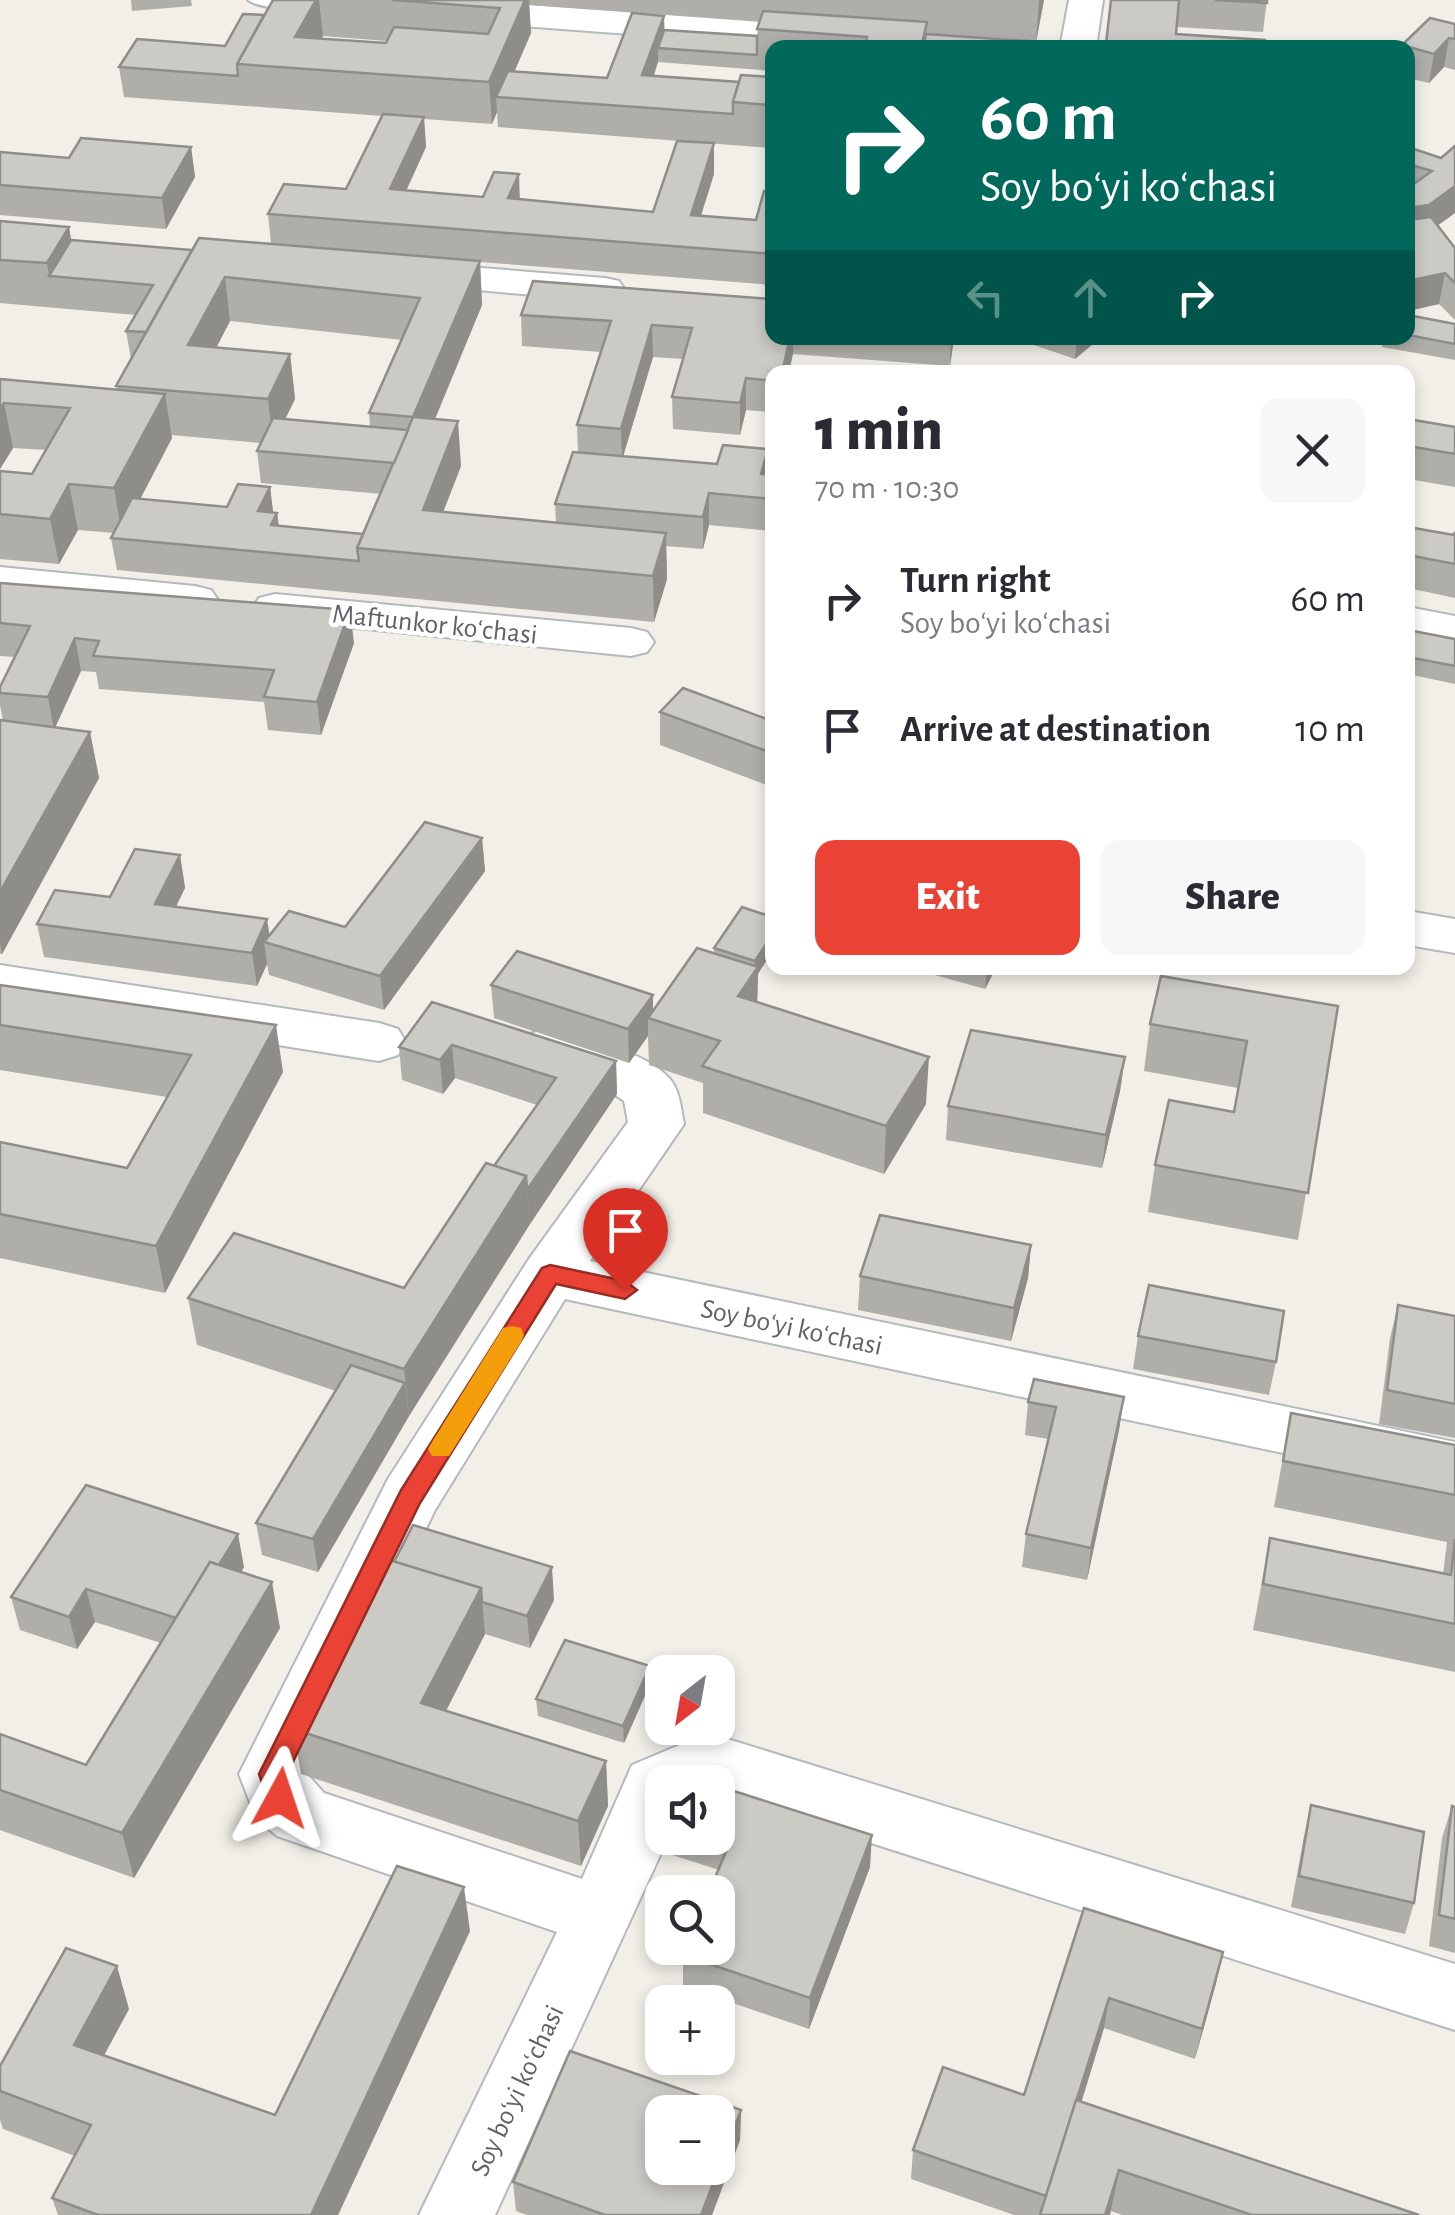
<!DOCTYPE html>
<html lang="en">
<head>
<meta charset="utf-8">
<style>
  :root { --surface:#fff; --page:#f7f7f7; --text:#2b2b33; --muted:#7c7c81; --accent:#ea4335 }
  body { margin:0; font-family:"Alegreya Sans",sans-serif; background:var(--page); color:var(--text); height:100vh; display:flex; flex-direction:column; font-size:38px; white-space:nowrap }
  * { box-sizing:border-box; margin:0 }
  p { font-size:32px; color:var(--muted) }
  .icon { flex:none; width:55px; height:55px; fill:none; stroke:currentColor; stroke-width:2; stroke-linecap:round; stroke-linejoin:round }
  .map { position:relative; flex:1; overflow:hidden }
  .panel { position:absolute; left:765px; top:365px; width:650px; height:610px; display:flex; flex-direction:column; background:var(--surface); border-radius:20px; box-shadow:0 5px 15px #0003 }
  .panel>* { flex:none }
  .banner { position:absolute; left:765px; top:40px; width:650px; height:305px; border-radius:20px; box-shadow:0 5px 15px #0003; background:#00695c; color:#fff; overflow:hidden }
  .needle { width:65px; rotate:211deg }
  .controls { position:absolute; left:645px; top:1655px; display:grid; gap:20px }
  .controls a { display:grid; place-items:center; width:90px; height:90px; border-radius:20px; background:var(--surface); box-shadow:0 5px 15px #0003; font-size:50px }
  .pin { position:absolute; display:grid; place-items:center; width:85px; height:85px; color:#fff; margin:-102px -42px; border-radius:50% 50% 50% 0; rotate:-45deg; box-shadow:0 0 10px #0007 }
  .pin .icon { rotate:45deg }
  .me { position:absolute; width:110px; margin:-55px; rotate:5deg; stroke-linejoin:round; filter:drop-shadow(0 0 8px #0008) }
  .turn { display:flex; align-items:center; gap:35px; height:210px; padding:0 50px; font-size:45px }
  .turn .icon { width:130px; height:130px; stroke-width:2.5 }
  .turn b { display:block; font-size:70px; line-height:85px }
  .lanes { display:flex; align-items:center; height:95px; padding:0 50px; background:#0003; justify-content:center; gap:50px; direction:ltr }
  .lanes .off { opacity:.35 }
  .round { display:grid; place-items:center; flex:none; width:105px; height:105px; border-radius:20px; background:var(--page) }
  .overview { display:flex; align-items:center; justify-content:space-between; height:170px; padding:0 50px }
  h1 { font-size:60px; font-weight:800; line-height:75px }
  .primary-button { display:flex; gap:20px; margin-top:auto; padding:20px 50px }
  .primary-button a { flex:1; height:115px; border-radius:20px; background:var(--accent); color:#fff; font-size:40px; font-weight:800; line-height:115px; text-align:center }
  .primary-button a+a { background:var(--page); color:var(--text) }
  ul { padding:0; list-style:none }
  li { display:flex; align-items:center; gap:30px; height:130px; padding:0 50px }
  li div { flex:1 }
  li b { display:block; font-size:38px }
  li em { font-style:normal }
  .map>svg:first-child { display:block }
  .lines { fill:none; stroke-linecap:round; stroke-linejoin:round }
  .lane-casing { stroke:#b5b8bc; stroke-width:4 }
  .street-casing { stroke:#b5b8bc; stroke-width:4 }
  .lane { fill:#fff; fill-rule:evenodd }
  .street { fill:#fff; fill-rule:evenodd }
  .wall { fill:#afaea9; fill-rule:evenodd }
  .shaded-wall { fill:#8f8d8a }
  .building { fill:#cccac5; stroke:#8f8d8a; stroke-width:2.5; fill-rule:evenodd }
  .route { fill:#ea4335; stroke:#982c22; stroke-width:2.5 }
  .slow { fill:#f59e0b }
  .labels { text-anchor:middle; stroke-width:9; stroke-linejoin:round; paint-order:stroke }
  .street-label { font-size:28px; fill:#5f6368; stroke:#fff }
</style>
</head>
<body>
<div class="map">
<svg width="1455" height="2215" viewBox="0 0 1455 2215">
  <rect width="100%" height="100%" fill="#f1efe8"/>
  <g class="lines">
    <defs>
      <path id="lane" d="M248 0H321L323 2C309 12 262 10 248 0Z"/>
      <g id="street">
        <polygon points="382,0 462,0 966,37 979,40 984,48 816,48 401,17 389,13"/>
        <polygon points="1069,0 1103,0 1096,48 1060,48"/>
        <polygon points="407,262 605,278 619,281 625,290 619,299 605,302 393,282 387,274 393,266"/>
        <polygon points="0,567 195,586 211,590 218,600 211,610 195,614 0,595"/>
        <polygon points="275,594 631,628 647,632 654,642 647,652 631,656 259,618 252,608 259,598"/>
        <polygon points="1408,607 1455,616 1455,644 1408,635"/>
        <polygon points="1408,911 1455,919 1455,953 1408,945"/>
        <polygon points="0,965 379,1023 398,1029 406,1042 398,1055 379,1061 0,1001"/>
        <path d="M546 1029C584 1040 643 1049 670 1079 680 1091 681 1109 684 1124L590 1261 1455 1442V1490L565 1299 435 1510 307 1774 324 1793 582 1879 632 1765 708 1733 1455 1964V2030L718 1794V1782H662V1838H668L495 2215H419L557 1932 277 1836 256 1818 239 1774 388 1479 529 1259 628 1122 624 1101 601 1085 527 1061 519 1048 527 1035Z"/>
      </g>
    </defs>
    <use href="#lane" class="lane-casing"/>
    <use href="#street" class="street-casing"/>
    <use href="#lane" class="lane"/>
    <use href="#street" class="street"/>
  </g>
  <g class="wall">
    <polygon points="131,0 191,0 192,6 132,11"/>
    <path d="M273 0H1044L1036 42 1041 48H772V71L658 62 654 76 739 82 772 77V148L498 127 497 112 492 124 424 119 426 147 406 190 653 212 714 143V174L701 216 756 220 772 191V285L480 262 482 305 435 419 461 466 443 512 556 523 555 504 578 452 577 425 601 352 522 346 521 315 533 281 772 338H954L950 366 793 354 772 372V412L746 410 740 435 673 429 672 397 683 359 653 357 623 456 717 464 768 449V475H772V531L709 525 703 549 666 546 667 579 654 622 117 570 111 538 114 533 78 530 59 564 0 559V471L32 474 46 450 13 448 0 469V379L117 389 116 386 131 359 126 331 136 315 0 303V221L69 227 71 240 192 250 271 244 268 214 346 189 382 116 124 97 119 67 225 46 264 15ZM529 5 759 21 757 36 664 30V16L607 78 514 72 531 33ZM323 36 387 41 386 43 321 39ZM230 321 402 340 369 413 370 426 285 419 295 399 290 354 216 348ZM171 435 261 443 257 451 261 483 381 494 363 534 279 526 277 513H273L270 487 227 507 140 499 172 438Z"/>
    <polygon points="1111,0 1267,0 1263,32 1176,27 1176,34 1265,48 1106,48"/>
    <polygon points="1455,24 1455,70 1444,67 1429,83 1408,78 1408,48 1401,48 1402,45"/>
    <polygon points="1455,146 1455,213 1437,226 1455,248 1455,320 1439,304 1408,311 1408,147 1441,158"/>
    <polygon points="191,147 195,177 166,229 0,215 0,152 69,158"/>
    <polygon points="1408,315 1455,324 1455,360 1382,347 1383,338 1408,338"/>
    <polygon points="1026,338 1100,338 1075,359 1025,342"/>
    <polygon points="1408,419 1455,427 1455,487 1408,479"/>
    <polygon points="1408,527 1454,535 1455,532 1455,598 1408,588"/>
    <polygon points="0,583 354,643 321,735 268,730 264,702 99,689 96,672 81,671 55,727 90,732 99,778 2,954 0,954 0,720 3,721 0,705 0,687 15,657 0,656"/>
    <polygon points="1408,630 1455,639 1455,684 1408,674"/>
    <polygon points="660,712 772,721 772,787 660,745"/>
    <polygon points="482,838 485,871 384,1010 269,975 267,964 257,986 44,957 37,924 110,897 180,855 185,888 176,906 270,934 345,927"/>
    <polygon points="772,917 758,974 757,1002 926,1104 884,1174 703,1113 703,1083 649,1065 648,1036 629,1063 494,1018 491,985 653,1010 714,954 714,948"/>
    <polygon points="932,968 996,968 985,989 931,974"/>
    <polygon points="0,985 283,1072 165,1293 0,1258 0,1142 127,1168 167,1097 0,1070"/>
    <polygon points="432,1002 616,1061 617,1094 530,1224 409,1416 318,1572 262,1555 256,1523 336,1391 197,1345 188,1298 404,1288 494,1166 537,1105 455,1078 443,1094 402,1080 399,1047"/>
    <polygon points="1338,1006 1298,1240 1148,1212 1155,1165 1234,1112 1238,1088 1144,1071 1150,1024"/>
    <polygon points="1125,1057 1120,1091 1102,1168 946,1140 948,1106"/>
    <polygon points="1031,1245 1028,1278 1011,1341 858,1310 860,1276"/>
    <polygon points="1398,1305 1455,1316 1455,1438 1379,1424 1390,1338"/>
    <polygon points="1138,1336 1276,1362 1269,1395 1133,1369"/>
    <polygon points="1124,1397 1119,1430 1087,1580 1022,1567 1026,1534 1048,1439 1025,1435 1028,1402"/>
    <polygon points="1291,1413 1455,1445 1455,1672 1253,1630 1270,1538 1443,1574 1447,1542 1274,1507"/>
    <polygon points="386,1559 554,1600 530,1648 485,1634 446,1711 606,1761 608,1806 581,1866 301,1774 293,1729"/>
    <polygon points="244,1567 241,1572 280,1628 134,1878 0,1830 0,1734 86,1765 161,1643 95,1622 77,1649 20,1630 11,1597"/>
    <polygon points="651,1682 624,1743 538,1716 536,1699"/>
    <polygon points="1311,1805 1414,1903 1405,1934 1291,1907 1304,1836"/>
    <polygon points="1452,1806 1455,1807 1455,1953 1429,1946 1442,1838"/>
    <polygon points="666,1838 718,1838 870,1867 809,2029 683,1986 683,1955 719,1870 666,1853"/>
    <polygon points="1084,1908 1216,1983 1195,2059 1104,2028 1081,2102 1419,2215 1122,2215 1111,2211 1110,2215 1014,2215 911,2179 913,2150 1024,2095"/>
    <polygon points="470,1931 338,2215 58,2215 52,2198 75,2156 3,2129 0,2120 0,2066 129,2009 104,2055 275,2115"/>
    <polygon points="741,2110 740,2140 712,2215 527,2215 516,2211 513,2182"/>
  </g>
  <g class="shaded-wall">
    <polygon points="316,0 319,0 323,36 305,69 295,37"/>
    <polygon points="525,0 529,0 531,33 503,98 496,97 497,112 492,124 489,82"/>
    <polygon points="1039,0 1044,0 1036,42"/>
    <polygon points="664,16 665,45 658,48 658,62 643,104 642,75"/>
    <polygon points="1449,38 1444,67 1429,83 1434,54"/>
    <polygon points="424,117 426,147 393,220 390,189"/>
    <polygon points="714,143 714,174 691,246 691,215"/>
    <polygon points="191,147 195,177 166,229 162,198"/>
    <polygon points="519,174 520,204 508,198"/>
    <polygon points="1455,186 1455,213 1423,236 1408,238 1408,208"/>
    <polygon points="69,227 76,270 49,276 54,307 47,263"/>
    <polygon points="480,261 482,305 403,496 413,417"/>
    <polygon points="1445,273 1439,304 1408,311 1408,281"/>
    <polygon points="225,277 230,321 195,389 188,345"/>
    <polygon points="652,325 653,357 622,460 621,429"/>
    <polygon points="790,338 793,338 793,354 789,372 782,372"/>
    <polygon points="951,338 954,338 950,366"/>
    <polygon points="1077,338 1100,338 1075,359"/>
    <polygon points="290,354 295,399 273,444 268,399"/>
    <polygon points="746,378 746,410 740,435 740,403"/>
    <polygon points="165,394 172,438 122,534 114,488"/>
    <polygon points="4,403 13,448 0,469 0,409"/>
    <polygon points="458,421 461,466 426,556 423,510"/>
    <polygon points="768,449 768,481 761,474"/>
    <polygon points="69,484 78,530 59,564 50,519"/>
    <polygon points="270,487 274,519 258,511"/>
    <polygon points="709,493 709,525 703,549 703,517"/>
    <polygon points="277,513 281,545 271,525"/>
    <polygon points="666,533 667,579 654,622 653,576"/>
    <polygon points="350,610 354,643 321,735 317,702"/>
    <polygon points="75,638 81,671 54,730 48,697"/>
    <polygon points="90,732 99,778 2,954 0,943 0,892"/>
    <polygon points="482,838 485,871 384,1010 380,976"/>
    <polygon points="180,855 185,888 161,937 155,904"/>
    <polygon points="267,919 271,944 264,942 267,964 257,986 252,953"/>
    <polygon points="772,935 772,952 758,974 757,1014 738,996 755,971 755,961"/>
    <polygon points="987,968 996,968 985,989"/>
    <polygon points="653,995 653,1020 648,1018 648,1036 629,1063 628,1029"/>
    <polygon points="276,1025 283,1072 165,1293 156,1246"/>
    <polygon points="452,1045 455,1078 443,1094 440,1060"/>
    <polygon points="929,1057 926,1104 884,1174 886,1126"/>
    <polygon points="1125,1057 1120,1091 1102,1168 1106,1135"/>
    <polygon points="616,1061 617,1094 530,1224 527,1190"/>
    <polygon points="526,1176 530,1224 409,1416 404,1369"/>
    <polygon points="1031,1245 1028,1278 1011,1341 1014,1308"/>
    <polygon points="405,1383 409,1416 318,1572 313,1539"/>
    <polygon points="1124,1397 1119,1430 1087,1580 1091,1548"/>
    <polygon points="238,1534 244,1567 192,1654 185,1621"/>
    <polygon points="552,1567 554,1600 530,1648 527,1616"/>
    <polygon points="272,1582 280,1628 134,1878 122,1833"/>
    <polygon points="481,1588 485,1634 427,1748 421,1703"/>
    <polygon points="86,1589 95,1622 77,1649 69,1617"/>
    <polygon points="650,1666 651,1682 624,1743 623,1726"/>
    <polygon points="606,1761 608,1806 581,1866 578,1821"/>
    <polygon points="872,1835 870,1867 809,2029 810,1998"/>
    <polygon points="464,1887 470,1931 338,2215 311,2215"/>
    <polygon points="1223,1952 1216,1983 1195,2059 1202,2029"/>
    <polygon points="117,1966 129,2009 87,2087 74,2045"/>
    <polygon points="1109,1998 1104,2028 1047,2215 1048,2196"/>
    <polygon points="741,2110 740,2140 712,2215 701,2215"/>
    <polygon points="1119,2170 1110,2215 1105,2215"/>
  </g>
  <g class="building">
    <polygon points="273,0 316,0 295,37 386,43 394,27 488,34 500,8 392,0 525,0 489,82 237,64"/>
    <polygon points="1111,0 1179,0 1176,34 1265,40 1265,48 1155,48 1106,44"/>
    <polygon points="1215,0 1267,0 1267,3"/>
    <polygon points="763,11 927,22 921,48 864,48 867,37 757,29"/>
    <polygon points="632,13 664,16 642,75 739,82 733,102 733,114 496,97 508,71 607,78"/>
    <polygon points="243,14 264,15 237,64 238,76 119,67 137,39 225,46"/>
    <polygon points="1430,18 1455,24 1455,39 1449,38 1434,54 1402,45"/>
    <polygon points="664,30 757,36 757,55 658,48"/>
    <polygon points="926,34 1041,42 1040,48 923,48"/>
    <polygon points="741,75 772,77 772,105 733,102"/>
    <polygon points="383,114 424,117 390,189 483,197 494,172 519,174 508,198 653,212 677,141 714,143 691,215 756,220 764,191 772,191 772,254 268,214 284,184 346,189"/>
    <polygon points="81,138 191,147 162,198 0,185 0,152 69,158"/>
    <polygon points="1455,146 1455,186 1429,205 1408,208 1408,188 1432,171 1408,164 1408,147 1441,158"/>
    <polygon points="1431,217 1455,248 1455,283 1445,273 1408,281 1408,220"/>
    <polygon points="0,221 69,227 47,263 0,260"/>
    <polygon points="199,238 480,261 413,417 369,413 420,298 225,277 188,345 290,354 268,399 116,386"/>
    <polygon points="71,240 192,250 146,332 126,331 153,285 49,276"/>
    <polygon points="533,281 772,299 772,338 790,338 782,372 772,372 772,381 746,378 740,403 672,397 692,328 652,325 621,429 577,425 611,321 521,315"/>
    <polygon points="1408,315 1455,324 1455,344 1408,335"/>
    <polygon points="0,379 165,394 114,488 69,484 50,519 0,514 0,471 32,474 70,408 4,403 0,409"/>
    <polygon points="413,417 458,421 423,510 666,533 653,576 357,548"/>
    <polygon points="273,418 408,430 394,463 257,451"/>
    <polygon points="1408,419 1455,427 1455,454 1408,446"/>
    <polygon points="723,445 768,449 761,474 772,475 772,499 709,493 703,517 555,504 573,452 717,464"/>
    <polygon points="238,484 270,487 258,511 277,513 271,525 363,534 357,548 359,561 111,538 132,498 227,507"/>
    <polygon points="1408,527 1454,535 1455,532 1455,564 1408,555"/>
    <polygon points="0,583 350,610 317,702 264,697 274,670 93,656 99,641 75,638 48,697 0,693 0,687 30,626 0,623"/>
    <polygon points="1408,630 1455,639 1455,666 1408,657"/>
    <polygon points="683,688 772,721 772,753 660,712"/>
    <polygon points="0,720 90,732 0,892"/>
    <polygon points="425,822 482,838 380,976 264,942 289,911 345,927"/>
    <polygon points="135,849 180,855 155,904 267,919 252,953 37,924 55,890 110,897"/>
    <polygon points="742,907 772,917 772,935 755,961 714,948"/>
    <polygon points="697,948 758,967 738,996 929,1057 886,1126 702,1066 720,1041 648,1018"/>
    <polygon points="517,951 653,995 628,1029 491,985"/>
    <polygon points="1161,976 1338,1006 1308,1193 1155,1165 1169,1100 1234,1112 1247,1041 1150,1024"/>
    <polygon points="0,985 276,1025 156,1246 0,1214 0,1142 127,1168 191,1055 0,1025"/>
    <polygon points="432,1002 616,1061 527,1190 526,1176 494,1166 556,1078 452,1045 440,1060 399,1047"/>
    <polygon points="971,1030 1125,1057 1106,1135 948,1106"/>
    <polygon points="486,1163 526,1176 404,1369 188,1298 234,1233 404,1288"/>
    <polygon points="880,1215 1031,1245 1014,1308 860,1276"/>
    <polygon points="1149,1285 1284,1311 1276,1362 1138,1336"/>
    <polygon points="1398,1305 1455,1316 1455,1404 1387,1390"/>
    <polygon points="351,1365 405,1383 313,1539 256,1523"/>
    <polygon points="1034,1379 1124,1397 1091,1548 1026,1534 1056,1407 1028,1402"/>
    <polygon points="1291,1413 1455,1445 1455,1495 1283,1461"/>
    <polygon points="86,1485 238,1534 219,1565 210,1562 176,1618 86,1589 69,1617 11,1597"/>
    <polygon points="413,1525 552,1567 527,1616 482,1602 481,1588 394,1562"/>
    <polygon points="1270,1538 1451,1575 1455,1539 1455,1624 1263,1584"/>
    <polygon points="386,1559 481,1588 421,1703 606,1761 578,1821 293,1729"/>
    <polygon points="210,1562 272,1582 122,1833 0,1790 0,1734 86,1765"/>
    <polygon points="565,1640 650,1666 623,1726 536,1699"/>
    <polygon points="684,1776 705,1782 682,1782"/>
    <polygon points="718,1786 872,1835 810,1998 683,1955 686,1948 718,1948 718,1892 709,1892 730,1842 715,1838 718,1838"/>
    <polygon points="1311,1805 1424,1832 1414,1903 1299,1876"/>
    <polygon points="1452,1806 1455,1807 1455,1919 1439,1915"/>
    <polygon points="397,1866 464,1887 311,2215 98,2215 52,2198 91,2125 0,2091 0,2066 66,1948 117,1966 74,2045 275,2115"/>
    <polygon points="1084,1908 1223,1952 1202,2029 1109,1998 1046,2196 913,2150 943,2067 1024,2095"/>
    <path d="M570 2051 741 2110 701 2215H605L513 2182ZM662 2112H718V2168H662Z"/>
    <polygon points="1076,2100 1419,2215 1252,2215 1119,2170 1105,2215 1040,2215"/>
  </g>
  <polygon class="route" points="550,1265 625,1281 637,1290 625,1299 556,1284 420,1503 287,1774 294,1798 290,1806 280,1810 270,1806 259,1774 401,1490 542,1268"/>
  <polygon class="slow" points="512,1326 521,1328 524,1335 521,1342 449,1456 432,1456 428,1449 432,1442 503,1328"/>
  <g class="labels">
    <g class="street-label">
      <text transform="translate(435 623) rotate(6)" y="10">Maftunkor koʻchasi</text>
      <text transform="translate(792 1326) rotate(12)" y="10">Soy boʻyi koʻchasi</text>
      <text transform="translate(516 2090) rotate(-65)" y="10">Soy boʻyi koʻchasi</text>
    </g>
  </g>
</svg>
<div class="controls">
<a><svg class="needle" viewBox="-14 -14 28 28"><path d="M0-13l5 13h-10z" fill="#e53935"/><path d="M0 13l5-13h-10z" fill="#7c7c81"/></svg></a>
<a><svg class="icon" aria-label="sound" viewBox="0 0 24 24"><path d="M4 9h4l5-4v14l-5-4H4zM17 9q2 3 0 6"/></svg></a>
<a><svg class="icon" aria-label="search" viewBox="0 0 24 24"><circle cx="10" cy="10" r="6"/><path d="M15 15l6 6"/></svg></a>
<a>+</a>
<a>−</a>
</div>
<div class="pin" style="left:625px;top:1290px;background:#d93025"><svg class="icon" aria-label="arrive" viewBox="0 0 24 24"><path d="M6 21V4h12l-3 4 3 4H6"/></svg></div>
<svg class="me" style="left:280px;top:1798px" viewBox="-20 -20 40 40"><path d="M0-17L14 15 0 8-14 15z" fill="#ea4335" stroke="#fff" stroke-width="4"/></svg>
<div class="banner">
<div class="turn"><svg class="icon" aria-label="right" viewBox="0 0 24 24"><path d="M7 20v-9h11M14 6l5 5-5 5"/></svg><div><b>60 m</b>Soy boʻyi koʻchasi</div></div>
<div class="lanes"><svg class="icon off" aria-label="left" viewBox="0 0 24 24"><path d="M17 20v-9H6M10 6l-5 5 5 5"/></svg><svg class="icon off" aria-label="ahead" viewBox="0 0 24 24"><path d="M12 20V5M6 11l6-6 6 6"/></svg><svg class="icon" aria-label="right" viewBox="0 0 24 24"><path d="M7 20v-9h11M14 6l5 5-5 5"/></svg></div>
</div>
<section class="panel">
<div class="overview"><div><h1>1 min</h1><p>70 m · 10:30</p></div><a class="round"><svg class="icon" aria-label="close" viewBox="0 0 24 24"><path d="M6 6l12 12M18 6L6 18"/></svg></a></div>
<ul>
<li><svg class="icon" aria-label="right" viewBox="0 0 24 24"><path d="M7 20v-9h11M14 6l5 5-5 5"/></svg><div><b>Turn right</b><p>Soy boʻyi koʻchasi</p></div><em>60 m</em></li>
<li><svg class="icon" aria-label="arrive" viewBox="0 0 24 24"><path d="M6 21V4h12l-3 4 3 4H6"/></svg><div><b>Arrive at destination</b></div><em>10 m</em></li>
</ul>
<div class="primary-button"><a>Exit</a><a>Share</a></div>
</section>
</div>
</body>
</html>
